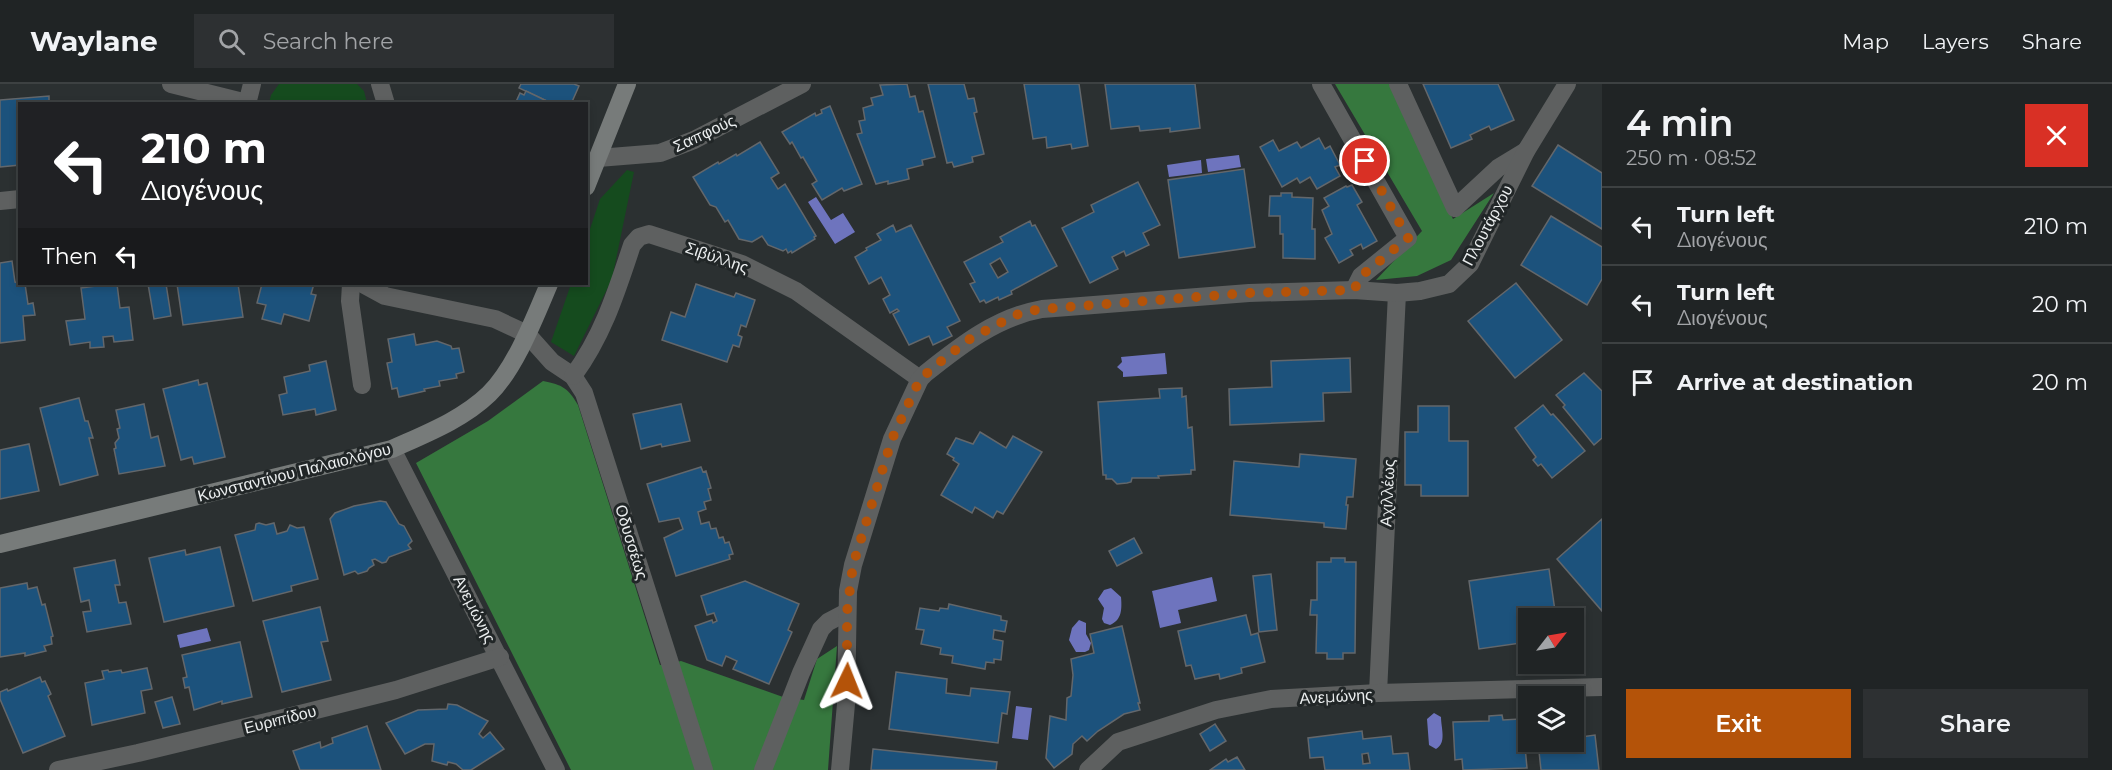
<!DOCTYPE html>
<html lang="en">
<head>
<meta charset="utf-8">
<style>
  :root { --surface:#202425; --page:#2d3032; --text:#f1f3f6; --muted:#a2a4a7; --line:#3d4142; --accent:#b45309 }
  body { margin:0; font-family:Montserrat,sans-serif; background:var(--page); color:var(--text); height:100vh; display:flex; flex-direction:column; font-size:22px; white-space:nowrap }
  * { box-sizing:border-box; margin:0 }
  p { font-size:20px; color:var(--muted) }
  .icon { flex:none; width:33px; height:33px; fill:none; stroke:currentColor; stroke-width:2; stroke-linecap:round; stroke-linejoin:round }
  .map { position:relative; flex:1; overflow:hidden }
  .panel { display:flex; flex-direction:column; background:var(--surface); width:510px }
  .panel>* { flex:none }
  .banner { position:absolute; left:18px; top:18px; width:570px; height:183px; border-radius:0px; box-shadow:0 3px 9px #0003,0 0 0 2px var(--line); background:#202124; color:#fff; overflow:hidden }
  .needle { width:39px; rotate:59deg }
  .controls { position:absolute; left:1518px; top:524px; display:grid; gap:12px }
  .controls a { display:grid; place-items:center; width:66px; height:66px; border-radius:0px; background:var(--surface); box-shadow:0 3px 9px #0003,0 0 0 2px var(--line); font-size:30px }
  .pin { position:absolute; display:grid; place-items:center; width:51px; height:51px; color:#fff; margin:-26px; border:3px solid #fff; border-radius:50%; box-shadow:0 2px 6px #0007 }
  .me { position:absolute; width:66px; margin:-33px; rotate:2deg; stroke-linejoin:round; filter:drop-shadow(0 0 4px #0008) }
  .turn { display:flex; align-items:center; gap:21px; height:126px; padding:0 24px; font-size:27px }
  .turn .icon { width:78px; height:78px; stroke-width:2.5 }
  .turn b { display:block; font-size:42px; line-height:51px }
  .then { display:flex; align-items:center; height:57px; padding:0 24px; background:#0003; gap:12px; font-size:22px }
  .round { display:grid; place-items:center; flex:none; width:63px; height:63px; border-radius:0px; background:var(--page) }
  .summary { display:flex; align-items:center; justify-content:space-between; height:102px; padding:0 24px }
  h1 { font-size:36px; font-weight:600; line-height:45px }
  .action { display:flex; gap:12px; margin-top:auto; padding:12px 24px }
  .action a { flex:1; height:69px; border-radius:0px; background:var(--accent); color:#fff; font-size:24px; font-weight:600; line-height:69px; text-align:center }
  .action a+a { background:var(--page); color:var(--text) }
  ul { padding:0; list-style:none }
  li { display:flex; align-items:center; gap:18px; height:78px; padding:0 24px; border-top:2px solid var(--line) }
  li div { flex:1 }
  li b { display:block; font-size:22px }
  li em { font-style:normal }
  header { display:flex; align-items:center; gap:36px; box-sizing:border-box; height:84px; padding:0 30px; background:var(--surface); border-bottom:2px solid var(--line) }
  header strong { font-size:28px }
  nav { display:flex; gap:33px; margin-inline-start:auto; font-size:21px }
  .search { width:420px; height:54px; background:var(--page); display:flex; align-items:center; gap:15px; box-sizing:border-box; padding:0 21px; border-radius:0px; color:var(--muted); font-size:22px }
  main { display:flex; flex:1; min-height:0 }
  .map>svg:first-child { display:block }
  .green { fill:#154b1e }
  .forest { fill:#36783e }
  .water { fill:#6e74be }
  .building { fill:#1c527c; stroke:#63676b; stroke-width:1.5; fill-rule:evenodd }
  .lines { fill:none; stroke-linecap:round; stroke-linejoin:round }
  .street { stroke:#5e6060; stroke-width:18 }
  .secondary { stroke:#777b7a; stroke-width:18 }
  .route { stroke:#b45309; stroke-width:10; stroke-dasharray:0 18 }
  .labels { text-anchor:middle; stroke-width:6; stroke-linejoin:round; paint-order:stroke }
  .street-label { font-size:16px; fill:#ebeeef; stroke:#212627 }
</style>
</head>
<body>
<header>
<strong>Waylane</strong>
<div class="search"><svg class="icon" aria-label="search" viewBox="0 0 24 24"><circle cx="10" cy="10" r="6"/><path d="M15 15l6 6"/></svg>Search here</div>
<nav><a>Map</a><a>Layers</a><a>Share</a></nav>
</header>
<main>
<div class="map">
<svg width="1602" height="686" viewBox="0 0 1602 686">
  <rect width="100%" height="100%" fill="#2b3031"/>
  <g class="green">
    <polygon points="279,0 357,0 364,7 367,19 269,19 271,11"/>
    <polygon points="627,86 634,88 612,195 574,272 551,258 571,200 586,200 587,154 600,115"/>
  </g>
  <g class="forest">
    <polygon points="1335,0 1389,0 1453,135 1494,109 1451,176 1417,192 1376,196 1422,147"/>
    <path d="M543 297C563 301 568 304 578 321L660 581 681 577 783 613 804 616 817 575 837 562 828 686H571L416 379 488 337Z"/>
  </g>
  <g class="water">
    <polygon points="1239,71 1241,83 1208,88 1206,75"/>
    <polygon points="1201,76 1202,89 1169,93 1167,81"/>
    <polygon points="816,113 831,136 843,129 855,148 835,160 808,118"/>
    <polygon points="1165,269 1167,290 1123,293 1123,288 1117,283 1122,278 1121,273"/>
    <polygon points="1212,493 1217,517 1178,526 1181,539 1160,544 1152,507"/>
    <path d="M1111 504 1121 513C1122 525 1122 536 1110 541L1104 539 1102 535 1104 524 1098 515 1104 506Z"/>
    <polygon points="1079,536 1086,539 1086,550 1091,559 1089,566 1085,568 1076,568 1069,556 1072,544"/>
    <polygon points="207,544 211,557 180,564 177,551"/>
    <polygon points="1016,622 1032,624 1028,656 1012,654"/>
    <path d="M1434 629 1441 633C1441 644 1447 659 1436 665L1429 661 1427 635Z"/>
  </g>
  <g class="building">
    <polygon points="521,0 574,0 579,2 571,20 553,20 519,4"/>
    <polygon points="907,0 910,13 915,12 919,28 923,27 935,73 922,76 923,81 907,85 909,95 888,100 888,97 876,100 857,50 862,49 859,37 865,36 863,24 873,21 871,14 883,11 880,1"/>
    <polygon points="928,0 964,0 968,15 974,14 977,28 974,29 984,70 972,73 973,78 954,83 952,78 947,79"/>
    <polygon points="1024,0 1079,0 1088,62 1072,65 1071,60 1047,64 1046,53 1033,55"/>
    <polygon points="1105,0 1195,0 1200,44 1170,48 1170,44 1140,47 1139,42 1111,45"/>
    <polygon points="1423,0 1498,0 1514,36 1491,46 1489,42 1470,51 1472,55 1451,64"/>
    <polygon points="526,7 553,20 515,20 520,9 524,11"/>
    <polygon points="49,12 49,20 20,20 20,81 0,83 0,16"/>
    <polygon points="830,22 862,100 844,107 842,104 822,116 812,100 817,97 803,73 801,74 792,58 790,60 782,48 815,29 816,32 822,29 821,26"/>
    <polygon points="1319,54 1325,65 1330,62 1340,81 1335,83 1340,92 1317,105 1310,93 1300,99 1297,94 1282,103 1260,63 1273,56 1279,67 1297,58 1301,64"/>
    <polygon points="760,58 779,89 771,94 778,105 785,100 816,152 814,153 815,155 792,169 791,167 788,169 786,165 783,167 768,161 762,152 752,158 739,155 728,136 725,138 716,123 710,121 693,93 718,78 719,80 736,70 737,72"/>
    <polygon points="1558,61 1602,89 1602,145 1532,102"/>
    <polygon points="1244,85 1255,163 1179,174 1168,96"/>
    <polygon points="1138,98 1160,141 1143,149 1149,161 1126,172 1124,167 1112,173 1118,185 1090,199 1062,144 1094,128 1091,121"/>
    <polygon points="1352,101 1362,118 1357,121 1377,157 1363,165 1361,160 1350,166 1353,171 1339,179 1325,154 1332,150 1322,126 1329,122 1324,114 1346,102 1347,103"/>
    <polygon points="1281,109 1292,109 1292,113 1313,114 1312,145 1315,145 1315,175 1283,174 1283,150 1280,150 1280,132 1269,132 1270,112 1281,112"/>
    <polygon points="1551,132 1602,163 1602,195 1587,221 1521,181"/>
    <path d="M1030 137 1032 142 1035 141 1057 182 1011 207 1012 210 999 216 998 213 986 219 984 216 980 218 970 200 975 198 964 178 1003 158 1000 153ZM1000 174 1008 188 998 194 990 180Z"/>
    <polygon points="893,141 896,148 911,141 960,237 947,243 952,252 933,261 929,252 909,261 893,230 899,227 897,225 890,229 883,215 890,211 881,193 869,200 855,173 867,166 866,164 881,156 877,150"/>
    <polygon points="12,177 15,198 25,200 28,220 33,219 35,231 23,232 25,256 0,259 0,179"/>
    <polygon points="1516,199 1562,256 1515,294 1468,237"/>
    <polygon points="96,200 117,200 120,224 129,223 133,256 114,258 113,252 103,253 104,263 90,264 90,258 70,261 66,237 85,235 81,204 97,202"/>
    <polygon points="148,200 166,200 171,232 154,235"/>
    <polygon points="177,200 238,200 243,233 183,241"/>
    <polygon points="262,200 314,200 311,210 316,211 309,237 284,230 281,240 262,235 266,221 257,219"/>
    <polygon points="696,200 734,213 736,209 755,216 746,243 741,241 738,251 742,253 739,263 733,261 727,278 662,256 671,228 685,233"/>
    <polygon points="414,250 416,261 437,257 451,262 452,265 459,264 464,288 456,290 457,294 439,297 440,302 424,305 425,307 399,313 397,304 392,305 387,279 392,278 388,255"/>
    <polygon points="1350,274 1351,308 1323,309 1324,337 1230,341 1229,305 1272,303 1271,277"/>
    <polygon points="326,277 336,326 316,331 315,325 283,331 279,311 287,309 284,293 310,287 309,281"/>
    <polygon points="1584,289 1602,307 1602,354 1594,361 1563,323 1565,321 1556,311"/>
    <polygon points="198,296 199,301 207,299 225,373 194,380 192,373 181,376 163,305"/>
    <polygon points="1182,304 1182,313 1186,312 1188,344 1192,343 1195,386 1191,386 1191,390 1158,392 1159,394 1132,394 1131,398 1127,399 1117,400 1112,395 1106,395 1106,391 1103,391 1098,318 1160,314 1159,305"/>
    <polygon points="79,314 85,337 88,337 93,354 89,354 98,391 60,401 40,324"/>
    <polygon points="144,320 151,354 158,352 165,382 119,390 114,365 116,364 115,359 119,354 117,345 120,344 116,326"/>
    <polygon points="681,320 690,357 662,363 661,360 641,365 633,330"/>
    <polygon points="1543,321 1551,331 1553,330 1563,341 1585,367 1552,394 1541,380 1538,382 1533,376 1536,373 1515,344"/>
    <polygon points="1418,322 1449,322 1449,357 1468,357 1468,412 1421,412 1421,401 1405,401 1405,348 1418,348"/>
    <polygon points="980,348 1006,364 1013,352 1042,368 1003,430 997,427 993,434 975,423 972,429 941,411 959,380 953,376 954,374 947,370 956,354 973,360"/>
    <polygon points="29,360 39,407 0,415 0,366"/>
    <polygon points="1300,370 1356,375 1353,413 1347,413 1346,421 1348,421 1346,445 1324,443 1324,439 1230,431 1234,377 1299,383"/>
    <polygon points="701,383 703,388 706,387 711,404 708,405 711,416 704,418 706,425 698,428 701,440 709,438 711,445 716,444 719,454 723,453 725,459 729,458 733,470 729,471 730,475 676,492 664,454 683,445 679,434 659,438 647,400"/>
    <polygon points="380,417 386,418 399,440 404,442 412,457 408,461 411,465 389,473 386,478 382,479 375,475 372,476 374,481 369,484 367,487 358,490 355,487 344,491 330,435 335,429 354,422"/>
    <polygon points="1602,435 1602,527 1557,475"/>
    <polygon points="259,439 266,441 274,439 277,450 287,447 290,441 297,444 304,443 318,495 291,502 292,507 253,517 235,451 255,446 256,440"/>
    <polygon points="1134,454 1142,469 1117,482 1109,467"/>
    <polygon points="220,463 234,522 164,538 149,474 185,466 186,471"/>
    <polygon points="1331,474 1345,474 1345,478 1356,478 1355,569 1343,569 1343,575 1327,575 1327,569 1316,569 1317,531 1310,531 1311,516 1317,516 1317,478 1331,478"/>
    <polygon points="115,476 120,501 115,501 119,519 126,518 131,540 87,548 83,528 91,527 89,516 81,518 74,484"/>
    <polygon points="1549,485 1556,534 1528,534 1528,558 1479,565 1469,497"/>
    <polygon points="1271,490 1277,546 1259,548 1253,492"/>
    <polygon points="745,497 799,520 788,546 792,548 769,600 733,585 737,577 726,572 722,582 707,576 695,542 712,536 713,539 717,537 714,529 707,531 701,512"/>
    <polygon points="27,499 28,505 37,503 42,521 45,520 53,552 51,553 52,560 44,562 46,567 25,572 25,569 0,573 0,504"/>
    <polygon points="949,520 1001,532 1001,536 1007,537 1005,548 994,546 993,555 1003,557 1001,576 994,575 994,579 986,578 985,585 952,579 953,572 940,570 941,564 921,560 924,546 916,545 920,524 939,527 940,524 948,525"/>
    <polygon points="320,523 328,557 321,558 331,596 282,608 263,537"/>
    <polygon points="1246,531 1251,551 1258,549 1265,578 1241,584 1242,589 1220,595 1219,590 1195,595 1191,581 1186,582 1178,547"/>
    <polygon points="1122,542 1140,619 1138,619 1140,626 1124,630 1098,647 1087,657 1082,652 1073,660 1072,670 1054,684 1046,674 1050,632 1066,636 1067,614 1071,612 1073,591 1071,575 1094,569 1090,550"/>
    <polygon points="240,558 252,613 222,620 222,617 194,626 189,603 185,604 183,594 187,593 182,571"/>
    <polygon points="147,584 152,605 141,607 145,629 92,641 85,599 104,595 102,587 108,586 109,588 121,586 122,589"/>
    <polygon points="896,588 947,595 946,609 970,612 971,604 1010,608 1007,630 1002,629 998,659 889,645"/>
    <polygon points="40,593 42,598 45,597 51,610 48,612 65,652 23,669 0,615 0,608 7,605 8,607"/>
    <polygon points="172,613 180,640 163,644 155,618"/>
    <polygon points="448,620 457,621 488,637 479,650 483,654 490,648 504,665 471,686 463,686 456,680 448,678 447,681 432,677 434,660 425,660 405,670 386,639 418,626 447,625"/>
    <polygon points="1502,631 1503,636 1520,635 1520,642 1523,641 1527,684 1463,686 1462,675 1455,676 1453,638 1489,637 1489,632"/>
    <polygon points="1215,640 1226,657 1210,667 1200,650"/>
    <polygon points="367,642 381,686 300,686 293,667 320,658 321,664 333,659 332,654"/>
    <path d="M1362 647 1363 655 1391 652 1393 670 1408 669 1410 686H1325L1323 673 1310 674 1308 654ZM1368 669 1370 679 1363 680 1362 670Z"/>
    <polygon points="1595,651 1599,686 1541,686 1538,658 1574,657 1574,654"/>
    <polygon points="873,665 997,678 996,686 871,686"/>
    <polygon points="1237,673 1245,686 1210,686 1226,675 1228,678"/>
  </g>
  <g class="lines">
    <g class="street">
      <polyline points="171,0 247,19"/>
      <polyline points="380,0 386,20"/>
      <polyline points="1321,0 1408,154 1361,192 1354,206"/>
      <polyline points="1398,0 1455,124 1498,84 1526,67"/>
      <polyline points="247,20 252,0"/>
      <polyline points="598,74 660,69 694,56 802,0"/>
      <polyline points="0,117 20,115"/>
      <polyline points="351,200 350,217 362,301"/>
      <polyline points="363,200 385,212 495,235 527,250 552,278 573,292 584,309 704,686"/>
      <path d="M573 292C603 251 616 209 632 161L639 153 649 150 742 180 796 207 920 295"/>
      <polyline points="392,365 556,686"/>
      <polyline points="1378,609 1397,209"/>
      <polyline points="58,686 138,669 308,628 396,606 500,573"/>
      <polyline points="763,686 801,589 821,545 828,538 847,528"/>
      <path d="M840 686 846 620 848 507 853 481 892 355 920 295 926 289C961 261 997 233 1042 225L1249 209 1354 206 1397 209 1420 207 1449 200 1470 180 1526 67 1567 0"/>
      <polyline points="1088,686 1118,658 1216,626 1271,615 1378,609 1602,603"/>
    </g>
    <g class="secondary">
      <polyline points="586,103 627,0"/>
      <path d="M0 460 392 365C425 350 462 336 489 310 515 285 535 233 549 200"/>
    </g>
  </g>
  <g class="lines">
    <polyline class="route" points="847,597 847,528 853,481 892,355 920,295 945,274 970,255 1004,237 1023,228 1042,225 1249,209 1354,206 1361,192 1408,154 1365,77"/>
  </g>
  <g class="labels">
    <g class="street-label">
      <text transform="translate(704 49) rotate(-25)" y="6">Σαπφούς</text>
      <text transform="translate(1487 141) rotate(-62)" y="6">Πλουτάρχου</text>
      <text transform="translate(717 173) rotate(19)" y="6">Σιβύλλης</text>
      <text transform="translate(294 388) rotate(-14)" y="6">Κωνσταντίνου Παλαιολόγου</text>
      <text transform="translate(1387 409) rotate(-87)" y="6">Αχιλλέως</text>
      <text transform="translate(632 458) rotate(73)" y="6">Οδυσσέως</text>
      <text transform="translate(475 525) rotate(63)" y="6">Ανεμώνης</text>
      <text transform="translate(1336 612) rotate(-3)" y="6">Ανεμώνης</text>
      <text transform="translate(280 635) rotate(-14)" y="6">Ευριπίδου</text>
    </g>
  </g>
</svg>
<div class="controls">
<a><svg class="needle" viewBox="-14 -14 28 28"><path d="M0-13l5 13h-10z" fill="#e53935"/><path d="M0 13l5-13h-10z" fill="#a2a4a7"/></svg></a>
<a><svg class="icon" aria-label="layers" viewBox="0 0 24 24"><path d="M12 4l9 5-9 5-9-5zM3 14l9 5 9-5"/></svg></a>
</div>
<div class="pin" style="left:1365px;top:77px;background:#d93025"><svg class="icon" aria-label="arrive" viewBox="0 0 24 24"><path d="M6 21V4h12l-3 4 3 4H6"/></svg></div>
<svg class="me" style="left:847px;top:597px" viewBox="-20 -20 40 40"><path d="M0-17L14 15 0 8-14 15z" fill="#b45309" stroke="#fff" stroke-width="4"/></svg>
<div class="banner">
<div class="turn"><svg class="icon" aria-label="left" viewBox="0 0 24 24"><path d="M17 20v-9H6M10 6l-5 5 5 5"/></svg><div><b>210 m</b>Διογένους</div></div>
<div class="then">Then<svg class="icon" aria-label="left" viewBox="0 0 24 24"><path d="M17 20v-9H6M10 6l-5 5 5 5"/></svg></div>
</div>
</div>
<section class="panel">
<div class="summary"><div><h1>4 min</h1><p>250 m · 08:52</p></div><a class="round" style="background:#d93025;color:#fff"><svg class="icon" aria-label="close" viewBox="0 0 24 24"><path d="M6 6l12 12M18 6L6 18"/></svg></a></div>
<ul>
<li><svg class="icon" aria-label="left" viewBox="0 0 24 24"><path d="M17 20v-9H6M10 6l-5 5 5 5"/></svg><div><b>Turn left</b><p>Διογένους</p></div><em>210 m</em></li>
<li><svg class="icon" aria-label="left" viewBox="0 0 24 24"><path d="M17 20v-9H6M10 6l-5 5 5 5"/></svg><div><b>Turn left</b><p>Διογένους</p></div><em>20 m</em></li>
<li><svg class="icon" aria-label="arrive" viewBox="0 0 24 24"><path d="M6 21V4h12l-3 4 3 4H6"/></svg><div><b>Arrive at destination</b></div><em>20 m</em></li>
</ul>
<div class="action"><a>Exit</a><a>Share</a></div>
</section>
</main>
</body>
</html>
